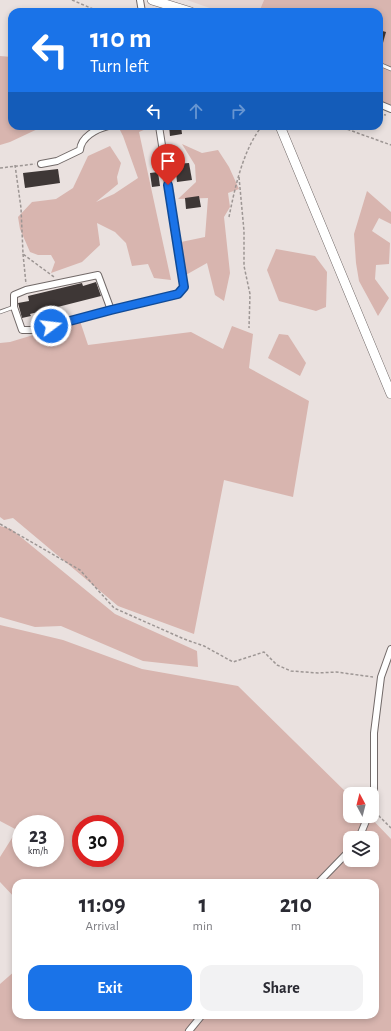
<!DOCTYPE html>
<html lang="en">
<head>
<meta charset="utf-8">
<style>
  :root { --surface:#fff; --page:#f2f2f3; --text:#2b2b33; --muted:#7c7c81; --accent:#1a73e8 }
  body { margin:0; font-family:"Alegreya Sans",sans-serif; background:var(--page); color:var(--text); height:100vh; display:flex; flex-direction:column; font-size:15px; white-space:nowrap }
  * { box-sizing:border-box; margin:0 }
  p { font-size:13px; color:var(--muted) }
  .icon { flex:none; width:22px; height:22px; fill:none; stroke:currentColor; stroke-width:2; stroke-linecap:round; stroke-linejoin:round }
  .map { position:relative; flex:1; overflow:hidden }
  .sheet { position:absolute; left:12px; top:879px; width:367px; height:140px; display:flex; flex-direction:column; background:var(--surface); border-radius:12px; box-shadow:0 2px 6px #0003 }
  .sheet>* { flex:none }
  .guide { position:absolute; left:8px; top:8px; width:375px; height:122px; border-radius:12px; box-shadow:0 2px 6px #0003; background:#1a73e8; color:#fff; overflow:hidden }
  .needle { width:26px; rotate:353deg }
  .buttons { position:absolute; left:343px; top:787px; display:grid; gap:8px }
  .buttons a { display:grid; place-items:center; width:36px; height:36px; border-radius:8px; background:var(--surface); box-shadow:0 2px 6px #0003; font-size:20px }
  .speed { position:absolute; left:12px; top:815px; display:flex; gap:8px; font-size:20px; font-weight:700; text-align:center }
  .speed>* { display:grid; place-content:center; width:52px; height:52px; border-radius:50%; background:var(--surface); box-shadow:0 2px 6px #0003; line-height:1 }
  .speed small { font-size:10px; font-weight:400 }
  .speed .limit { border:6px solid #d22; background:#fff; color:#111 }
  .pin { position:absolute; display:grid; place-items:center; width:34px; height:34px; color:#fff; margin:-41px -17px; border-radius:50% 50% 50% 0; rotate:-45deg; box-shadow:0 0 4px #0007 }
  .pin .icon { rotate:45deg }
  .me { position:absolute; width:44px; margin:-22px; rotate:75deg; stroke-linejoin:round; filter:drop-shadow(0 0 3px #0008) }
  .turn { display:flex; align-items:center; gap:14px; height:84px; padding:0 16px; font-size:18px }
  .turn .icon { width:52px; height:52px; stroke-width:2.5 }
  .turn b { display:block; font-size:28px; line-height:34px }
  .lanes { display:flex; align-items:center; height:38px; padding:0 16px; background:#0003; justify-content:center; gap:20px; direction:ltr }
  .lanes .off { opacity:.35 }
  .eta { display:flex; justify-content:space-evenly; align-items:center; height:68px; text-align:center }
  .eta b { font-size:24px; font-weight:700; line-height:28px }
  .primary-button { display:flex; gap:8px; margin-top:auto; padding:8px 16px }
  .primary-button a { flex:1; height:46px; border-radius:12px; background:var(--accent); color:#fff; font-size:16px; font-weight:700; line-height:46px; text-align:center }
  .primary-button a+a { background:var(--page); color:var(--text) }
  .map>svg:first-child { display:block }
  .built { fill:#e4d3d0 }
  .green { fill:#d8b5af; fill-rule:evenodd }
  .building { fill:#3e3736 }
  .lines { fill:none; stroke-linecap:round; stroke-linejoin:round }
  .lane-casing { stroke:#726a69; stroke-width:4.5 }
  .street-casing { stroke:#726a69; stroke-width:8 }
  .secondary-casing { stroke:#726a69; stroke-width:10 }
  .path { stroke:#9d9694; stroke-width:1.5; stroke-dasharray:3 2; stroke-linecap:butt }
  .lane { stroke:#fff; stroke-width:3 }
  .street { stroke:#fff; stroke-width:6 }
  .secondary { stroke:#fff; stroke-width:9 }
  .route-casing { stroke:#114b97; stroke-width:10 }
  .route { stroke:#1a73e8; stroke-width:7 }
</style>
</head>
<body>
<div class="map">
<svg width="391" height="1031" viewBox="0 0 391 1031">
  <rect width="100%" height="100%" fill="#eae1df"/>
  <polygon class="built" points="187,0 264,0 259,12 221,12"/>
  <g class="green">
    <polygon points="264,0 391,0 391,105 379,100 379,12 259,12"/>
    <polygon points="0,56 12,57 12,126 44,126 10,142 0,145"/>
    <polygon points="118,126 153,126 139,132 171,280 154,278 148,264 132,266 126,243 115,232 97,223 100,245 82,262 51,273 55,262 51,255 38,255 30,252 20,229 18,217 32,202 56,199 73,188 88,156 110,146 121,163 117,177 118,184 96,202 114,194 138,178 123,136"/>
    <polygon points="182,144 202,153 218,150 229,167 239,189 228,193 230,207 224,217 230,273 224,301 215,295 207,263 184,276 181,242 205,237 208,198 178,199 196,182 195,165"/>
    <polygon points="367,191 391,212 391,224 379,218 372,231 390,243 389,264 376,265 375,279 389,298 378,316 359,281 356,263 354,234"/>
    <polygon points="276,249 315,256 327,272 326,307 316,311 279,301 267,270"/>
    <polygon points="80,321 88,345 191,332 223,349 232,326 253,334 249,368 309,401 293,497 224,480 194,634 118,606 13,518 4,520 0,517 0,343 10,342"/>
    <polygon points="279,334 288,335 306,363 300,376 268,358"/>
    <polygon points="0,526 11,529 115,614 197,651 198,667 143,661 61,626 35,627 0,617"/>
    <path d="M0 625 63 640 142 669 238 686 350 796V816H369L391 839V1031H0V984L16 970V1015H375V883H16V899L0 882V857L17 830 0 821ZM21 824H55V858H21ZM81 824H115V858H81ZM350 838H372V860H350Z"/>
  </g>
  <g class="building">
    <polygon points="379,30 386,32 381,50 379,49"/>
    <polygon points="169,126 181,126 182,134 170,136"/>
    <polygon points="189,163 192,180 177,182 175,164"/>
    <polygon points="58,169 60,183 25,188 23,173"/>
    <polygon points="158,172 160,186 152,187 150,173"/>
    <polygon points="199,196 201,207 186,209 185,198"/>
    <polygon points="96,282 101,296 30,314 31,316 22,318 18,303 29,301 28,296 82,283 83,286"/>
  </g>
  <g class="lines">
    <defs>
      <g id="lane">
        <polyline points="379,64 391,69"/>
        <polyline points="0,312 14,307"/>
      </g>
      <g id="street">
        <polyline points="140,0 142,12"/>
        <polyline points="379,104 391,109"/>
        <path d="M41 164 57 161 80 150C81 137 96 129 108 126"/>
        <polyline points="111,310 98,275 26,290 14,295 14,307 22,330 36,330 111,310 178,294 184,287 159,126"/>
        <polyline points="372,806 374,795 374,733 381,677 391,649"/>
        <polyline points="359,838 368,816"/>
        <polyline points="318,883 350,850"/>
        <polyline points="189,1031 202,1015"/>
      </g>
      <g id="secondary">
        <polyline points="152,0 191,12"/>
        <polyline points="280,126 391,394"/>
      </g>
    </defs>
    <use href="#lane" class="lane-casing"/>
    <use href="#street" class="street-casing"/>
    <use href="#secondary" class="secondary-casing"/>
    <g class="path">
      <polyline points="72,0 100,12"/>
      <polyline points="379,114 386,115"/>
      <polyline points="338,126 391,145"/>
      <polyline points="15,165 21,208 23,254 54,277"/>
      <polyline points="0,168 35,164"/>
      <polyline points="239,177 244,231 244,266 250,294 249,328"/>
      <path d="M229 217C235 187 243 150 262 126"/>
      <polyline points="23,254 26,284"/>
      <polyline points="0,524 80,570 114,608 184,639 204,646 233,662 264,652 277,665 291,671 318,673 336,672 373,677"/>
      <polyline points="375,812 391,828"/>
    </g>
    <use href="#lane" class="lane"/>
    <use href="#street" class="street"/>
    <use href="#secondary" class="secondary"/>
  </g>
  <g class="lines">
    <defs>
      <polyline id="route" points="51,326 111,310 178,294 184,287 168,185"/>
    </defs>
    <use href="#route" class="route-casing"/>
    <use href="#route" class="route"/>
  </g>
</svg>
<div class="buttons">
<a><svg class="needle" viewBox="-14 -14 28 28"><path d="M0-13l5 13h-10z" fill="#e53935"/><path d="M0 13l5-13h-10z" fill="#7c7c81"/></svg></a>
<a><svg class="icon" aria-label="layers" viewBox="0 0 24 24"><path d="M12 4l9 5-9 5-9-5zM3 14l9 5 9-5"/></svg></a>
</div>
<div class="speed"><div>23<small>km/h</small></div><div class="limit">30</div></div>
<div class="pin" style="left:168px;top:185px;background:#d93025"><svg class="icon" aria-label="arrive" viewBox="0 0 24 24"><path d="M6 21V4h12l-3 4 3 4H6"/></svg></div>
<svg class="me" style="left:51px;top:326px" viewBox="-20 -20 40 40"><circle r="17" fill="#1a73e8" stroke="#fff" stroke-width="3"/><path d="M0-11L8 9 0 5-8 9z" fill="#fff"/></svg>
<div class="guide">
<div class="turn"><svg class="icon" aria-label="left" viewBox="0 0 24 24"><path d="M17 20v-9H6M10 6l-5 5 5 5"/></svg><div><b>110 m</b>Turn left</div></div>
<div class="lanes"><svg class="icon" aria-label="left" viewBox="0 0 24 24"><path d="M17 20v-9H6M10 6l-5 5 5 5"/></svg><svg class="icon off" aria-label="ahead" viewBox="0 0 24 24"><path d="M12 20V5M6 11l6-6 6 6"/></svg><svg class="icon off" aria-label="right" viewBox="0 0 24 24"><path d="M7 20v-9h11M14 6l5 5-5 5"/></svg></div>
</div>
<section class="sheet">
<div class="eta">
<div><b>11:09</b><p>Arrival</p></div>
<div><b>1</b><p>min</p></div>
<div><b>210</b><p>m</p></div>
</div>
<div class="primary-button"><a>Exit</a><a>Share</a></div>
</section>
</div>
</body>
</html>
